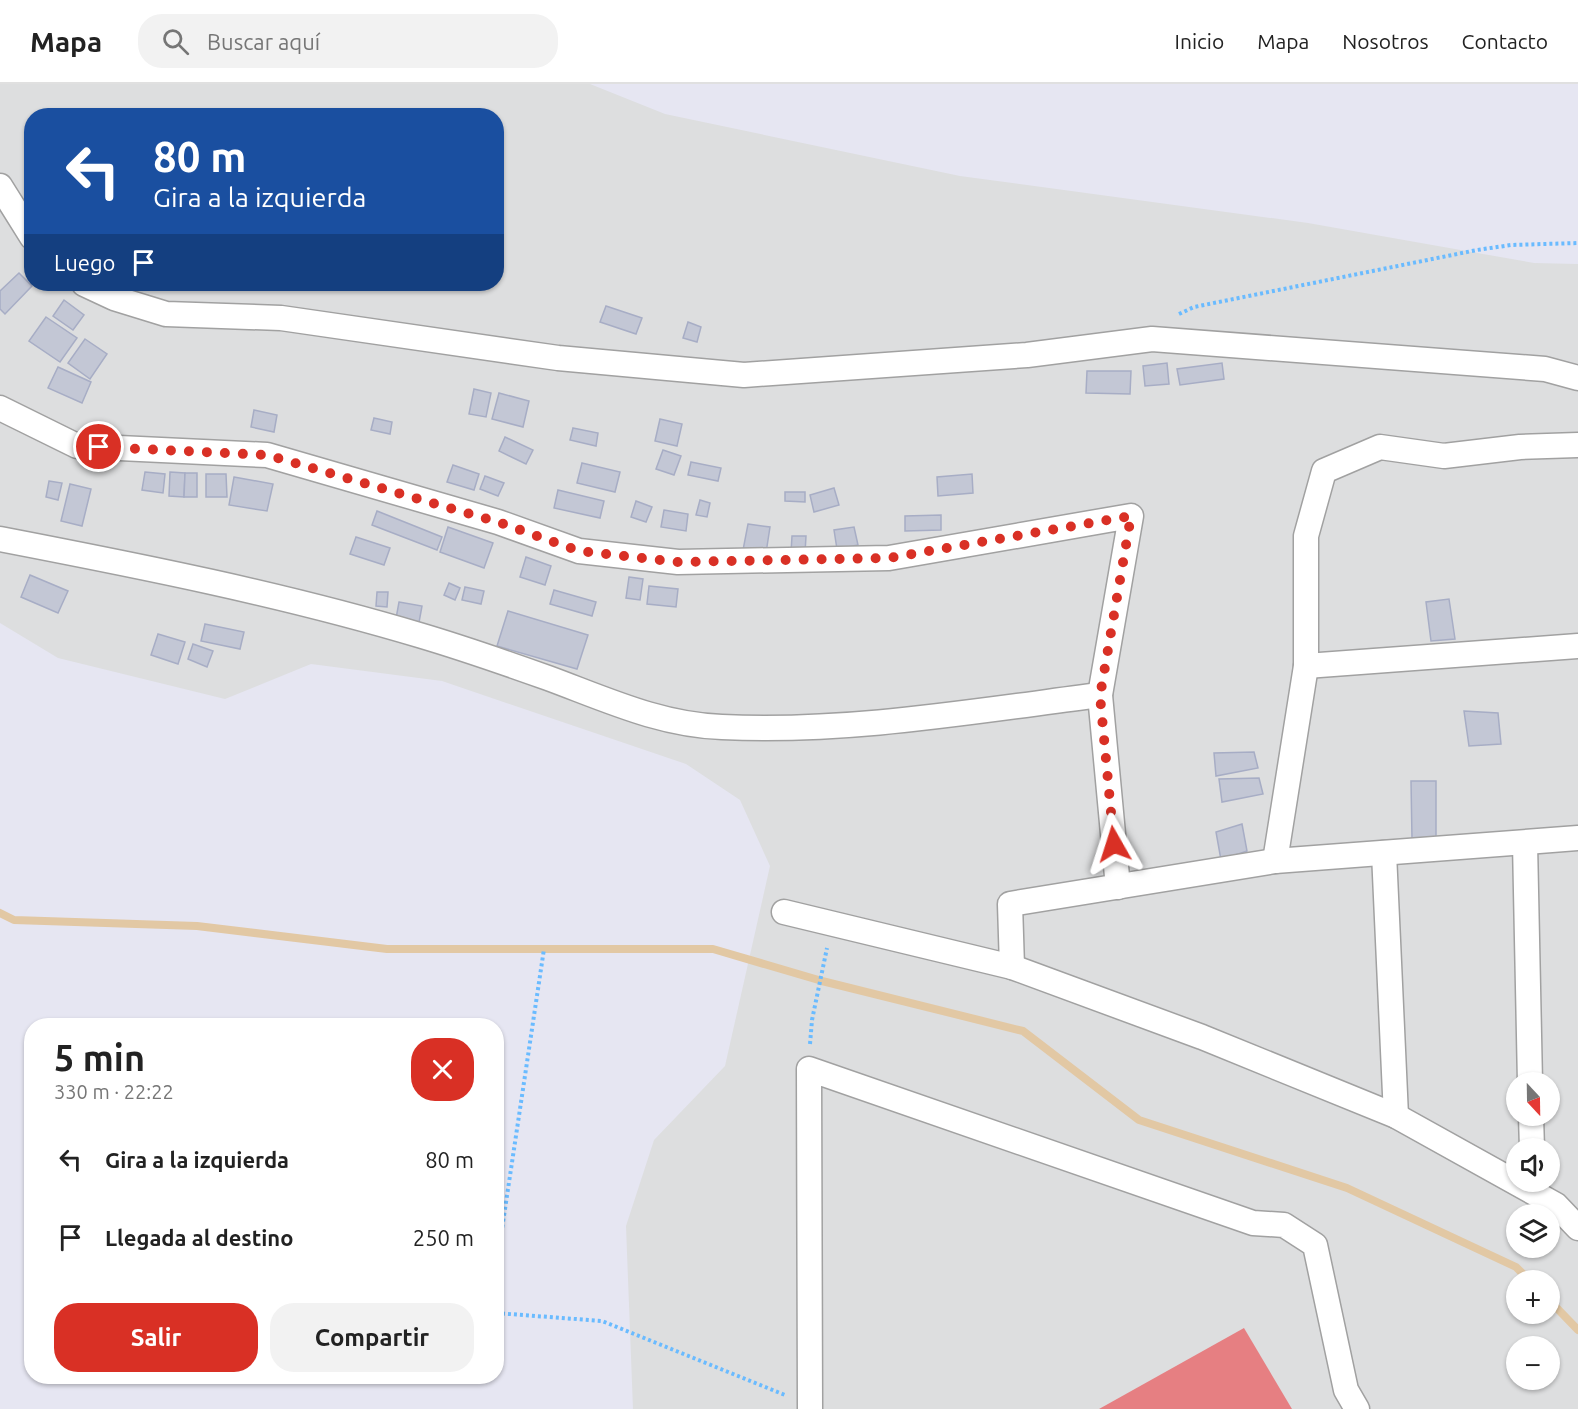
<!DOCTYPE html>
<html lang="es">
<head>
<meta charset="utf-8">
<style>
  :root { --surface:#fff; --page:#f2f2f2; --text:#222; --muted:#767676; --line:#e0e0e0; --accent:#d93025 }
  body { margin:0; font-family:Ubuntu,sans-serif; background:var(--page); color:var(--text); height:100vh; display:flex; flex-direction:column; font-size:22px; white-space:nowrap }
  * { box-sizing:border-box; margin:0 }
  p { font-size:20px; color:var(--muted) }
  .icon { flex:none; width:33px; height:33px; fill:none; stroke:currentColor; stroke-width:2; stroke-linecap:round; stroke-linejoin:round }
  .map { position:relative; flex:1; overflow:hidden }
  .details { position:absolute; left:24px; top:934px; width:480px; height:366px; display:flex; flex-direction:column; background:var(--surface); border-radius:24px; box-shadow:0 2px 4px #0004 }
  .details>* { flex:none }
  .top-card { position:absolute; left:24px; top:24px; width:480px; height:183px; border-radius:24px; box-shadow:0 2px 4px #0004; background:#1a4fa0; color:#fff; overflow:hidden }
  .needle { width:39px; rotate:158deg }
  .tools { position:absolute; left:1506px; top:988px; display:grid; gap:12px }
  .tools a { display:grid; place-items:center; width:54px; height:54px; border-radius:50%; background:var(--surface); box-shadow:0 2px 4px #0004; font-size:30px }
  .pin { position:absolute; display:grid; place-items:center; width:51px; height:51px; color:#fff; margin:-26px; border:3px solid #fff; border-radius:50%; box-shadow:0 2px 6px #0007 }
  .me { position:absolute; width:66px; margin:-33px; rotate:354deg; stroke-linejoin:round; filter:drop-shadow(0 0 4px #0008) }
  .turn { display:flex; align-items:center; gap:21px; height:126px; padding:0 30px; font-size:27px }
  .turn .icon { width:78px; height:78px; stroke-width:2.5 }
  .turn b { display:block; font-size:42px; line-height:51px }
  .then { display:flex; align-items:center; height:57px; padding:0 30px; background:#0003; gap:12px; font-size:22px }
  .round { display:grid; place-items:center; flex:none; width:63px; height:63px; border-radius:24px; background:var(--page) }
  .summary { display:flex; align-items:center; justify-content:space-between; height:102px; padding:0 30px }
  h1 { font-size:36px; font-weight:600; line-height:45px }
  .action { display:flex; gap:12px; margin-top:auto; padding:12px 30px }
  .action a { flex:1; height:69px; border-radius:24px; background:var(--accent); color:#fff; font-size:24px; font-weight:600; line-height:69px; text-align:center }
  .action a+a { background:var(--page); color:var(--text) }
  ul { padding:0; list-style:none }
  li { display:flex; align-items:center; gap:18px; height:78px; padding:0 30px }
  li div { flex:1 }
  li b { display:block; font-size:22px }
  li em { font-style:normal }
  header { display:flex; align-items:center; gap:36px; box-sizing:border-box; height:84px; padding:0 30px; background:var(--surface); border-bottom:2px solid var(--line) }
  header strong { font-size:28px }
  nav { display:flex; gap:33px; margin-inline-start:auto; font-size:21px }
  .search { width:420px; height:54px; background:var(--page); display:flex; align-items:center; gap:15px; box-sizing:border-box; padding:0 21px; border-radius:24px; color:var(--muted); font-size:22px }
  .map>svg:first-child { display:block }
  .residential { fill:#dddedf; fill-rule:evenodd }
  .pitch { fill:#e67f82 }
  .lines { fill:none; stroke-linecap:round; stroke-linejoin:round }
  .stream { stroke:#e2c8a4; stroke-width:8 }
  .building { fill:#c3c7d5; stroke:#a7adc5; stroke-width:1.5 }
  .street-casing { stroke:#a1a1a1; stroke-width:27 }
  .path { stroke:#6abbff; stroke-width:4; stroke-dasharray:3 3; stroke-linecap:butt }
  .street { stroke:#fff; stroke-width:24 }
  .route { stroke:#d93025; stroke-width:10; stroke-dasharray:0 18 }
</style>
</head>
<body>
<header>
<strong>Mapa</strong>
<div class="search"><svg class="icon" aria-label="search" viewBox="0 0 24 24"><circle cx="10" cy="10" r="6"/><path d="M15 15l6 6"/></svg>Buscar aquí</div>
<nav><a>Inicio</a><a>Mapa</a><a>Nosotros</a><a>Contacto</a></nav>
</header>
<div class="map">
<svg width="1578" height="1325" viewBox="0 0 1578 1325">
  <rect width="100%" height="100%" fill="#e6e6f2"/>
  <path class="residential" d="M0 0H590L665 30 960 92 1308 139 1534 179 1578 180V1325H633L626 1142 654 1056 725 982 770 782 740 716 686 680 442 597 311 580 225 615 58 574 0 539ZM32 32H496V200H32ZM1516 999H1550V1032H1516ZM1516 1065H1550V1098H1516ZM1516 1131H1550V1164H1516ZM1516 1197H1550V1230H1516ZM1516 1263H1550V1296H1516Z"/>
  <polygon class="pitch" points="1244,1244 1292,1325 1099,1325"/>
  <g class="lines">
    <g class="stream">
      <polyline points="0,829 14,836 197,842 387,865 713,865 822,897 1023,947 1139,1036 1347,1104 1516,1183 1530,1197"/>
      <polyline points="1550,1217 1578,1246"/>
    </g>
  </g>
  <g class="building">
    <polygon points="19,189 32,202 5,230 0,225 0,207"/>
    <polygon points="64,216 84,231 73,246 53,232"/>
    <polygon points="606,222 642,234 636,250 600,238"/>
    <polygon points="46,233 77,254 60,278 29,257"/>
    <polygon points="688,238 701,243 697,258 683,254"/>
    <polygon points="85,255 107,270 90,295 68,279"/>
    <polygon points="1167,279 1169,300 1145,302 1143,282"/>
    <polygon points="1222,279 1224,295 1180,301 1177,285"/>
    <polygon points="58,283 91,298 82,319 48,304"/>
    <polygon points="1087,287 1131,287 1130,310 1086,309"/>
    <polygon points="474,305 491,309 486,333 469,330"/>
    <polygon points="499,309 529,317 523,343 492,335"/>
    <polygon points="254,326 277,331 274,348 251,343"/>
    <polygon points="374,334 392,338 390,350 371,346"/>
    <polygon points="660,335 682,340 677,362 655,357"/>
    <polygon points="573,344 598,349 596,362 570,356"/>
    <polygon points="505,353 533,366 526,380 499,367"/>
    <polygon points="663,366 681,372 674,391 656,385"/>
    <polygon points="691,378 721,384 718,397 688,391"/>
    <polygon points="582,379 620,388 615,408 577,399"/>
    <polygon points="453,381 479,390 474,406 447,398"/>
    <polygon points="145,388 165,390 163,409 142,406"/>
    <polygon points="170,388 185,389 184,413 169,412"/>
    <polygon points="185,389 197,389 197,413 184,413"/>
    <polygon points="206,390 226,390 227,413 206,413"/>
    <polygon points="972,390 973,409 938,412 937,393"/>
    <polygon points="485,392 504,399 498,412 480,405"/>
    <polygon points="234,393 273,400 267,427 229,421"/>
    <polygon points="49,397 62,399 58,416 46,413"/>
    <polygon points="70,400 91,405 82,442 61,437"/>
    <polygon points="834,404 839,421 814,428 810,411"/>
    <polygon points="558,406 604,417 600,434 554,424"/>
    <polygon points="785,408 805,408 805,418 785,417"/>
    <polygon points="700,416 710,419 707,433 696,431"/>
    <polygon points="636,417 652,423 646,438 631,433"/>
    <polygon points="664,426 688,430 686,447 661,443"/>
    <polygon points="377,427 442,453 437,466 372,441"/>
    <polygon points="941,431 941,446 905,447 905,432"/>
    <polygon points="748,440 770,443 766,469 743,466"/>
    <polygon points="448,443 493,459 484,484 440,468"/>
    <polygon points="854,443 858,461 837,465 834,446"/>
    <polygon points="792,452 806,452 805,469 791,469"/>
    <polygon points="356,453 390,464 384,481 350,470"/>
    <polygon points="526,473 551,482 545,501 520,493"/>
    <polygon points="30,491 68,507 58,529 21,513"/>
    <polygon points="629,493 643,495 640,516 626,514"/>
    <polygon points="449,499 460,504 455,516 444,511"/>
    <polygon points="649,502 678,505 676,523 647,520"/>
    <polygon points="465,503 484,507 481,520 462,516"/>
    <polygon points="554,506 596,518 592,532 550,520"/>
    <polygon points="377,508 388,508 387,523 376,522"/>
    <polygon points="1449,515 1455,555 1431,557 1426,518"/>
    <polygon points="399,518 422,522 418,544 395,540"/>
    <polygon points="508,527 588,551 577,585 497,562"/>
    <polygon points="205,540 244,548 240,565 201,557"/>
    <polygon points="158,550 185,558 178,580 151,571"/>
    <polygon points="193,560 213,567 207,583 188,575"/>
    <polygon points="1464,627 1498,629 1501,660 1469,662"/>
    <polygon points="1254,668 1258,684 1216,692 1214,669"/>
    <polygon points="1259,694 1263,710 1222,718 1219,695"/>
    <polygon points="1411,697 1436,697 1436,753 1412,755"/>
    <polygon points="1242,740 1247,767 1221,776 1216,748"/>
  </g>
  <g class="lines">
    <defs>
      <g id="street">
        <polyline points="0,102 32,153"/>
        <polyline points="84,200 114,214 166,230 281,234 558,274 744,291 1027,271 1152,255 1545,285 1578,294"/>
        <polyline points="0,324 77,362 267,371 498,438 579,467 678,478 889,474 1131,432 1100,611 1118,803"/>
        <path d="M0 455C140 482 282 510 419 551 463 564 506 579 548 594 605 615 660 641 722 643 848 649 975 627 1100 611"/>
        <polyline points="1306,582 1578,562"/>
        <polyline points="1525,759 1530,999"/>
        <polyline points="1384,769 1396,1032"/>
        <polyline points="1275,777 1306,582 1306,452 1324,387 1380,363 1444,372 1520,363 1578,361"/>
        <polyline points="784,828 1012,883 1202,953 1396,1032 1556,1121 1578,1144"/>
        <polyline points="1012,883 1010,820 1275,777 1578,754"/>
        <polyline points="1531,1032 1532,1065"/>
        <polyline points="810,1325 809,985 1253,1139 1284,1141 1315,1161 1346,1306 1357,1325"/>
      </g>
    </defs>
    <use href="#street" class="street-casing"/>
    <g class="path">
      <polyline points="1179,230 1194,223 1477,166 1511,161 1578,159"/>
      <polyline points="810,960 812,936 827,864"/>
      <polyline points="496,1185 544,865"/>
      <polyline points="496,1229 602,1237 785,1311"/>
    </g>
    <use href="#street" class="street"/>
  </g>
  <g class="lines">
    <polyline class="route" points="99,363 267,371 498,438 579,467 678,478 889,474 1131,432 1100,612 1114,760"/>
  </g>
</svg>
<div class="tools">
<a><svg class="needle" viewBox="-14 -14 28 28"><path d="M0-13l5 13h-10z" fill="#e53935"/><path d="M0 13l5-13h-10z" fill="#767676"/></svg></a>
<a><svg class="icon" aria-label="sound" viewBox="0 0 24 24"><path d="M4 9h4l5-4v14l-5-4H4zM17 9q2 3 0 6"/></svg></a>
<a><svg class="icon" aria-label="layers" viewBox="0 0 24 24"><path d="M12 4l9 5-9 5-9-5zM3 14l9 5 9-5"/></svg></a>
<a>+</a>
<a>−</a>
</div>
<div class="pin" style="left:99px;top:363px;background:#d93025"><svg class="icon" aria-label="arrive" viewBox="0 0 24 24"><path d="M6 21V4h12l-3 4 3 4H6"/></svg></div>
<svg class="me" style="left:1114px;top:760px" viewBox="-20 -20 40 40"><path d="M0-17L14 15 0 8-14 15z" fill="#d93025" stroke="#fff" stroke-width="4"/></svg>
<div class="top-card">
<div class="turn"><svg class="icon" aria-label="left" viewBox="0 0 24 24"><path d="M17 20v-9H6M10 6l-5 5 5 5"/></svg><div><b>80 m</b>Gira a la izquierda</div></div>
<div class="then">Luego<svg class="icon" aria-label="arrive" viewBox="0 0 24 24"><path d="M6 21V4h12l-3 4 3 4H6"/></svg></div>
</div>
<section class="details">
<div class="summary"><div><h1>5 min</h1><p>330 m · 22:22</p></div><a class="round" style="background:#d93025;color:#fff"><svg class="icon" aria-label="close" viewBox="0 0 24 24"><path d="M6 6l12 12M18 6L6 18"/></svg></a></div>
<ul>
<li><svg class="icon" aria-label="left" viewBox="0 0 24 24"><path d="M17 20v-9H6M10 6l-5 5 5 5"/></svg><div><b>Gira a la izquierda</b></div><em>80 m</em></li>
<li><svg class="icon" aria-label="arrive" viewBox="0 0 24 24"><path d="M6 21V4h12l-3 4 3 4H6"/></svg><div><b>Llegada al destino</b></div><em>250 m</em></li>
</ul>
<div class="action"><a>Salir</a><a>Compartir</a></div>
</section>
</div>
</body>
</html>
